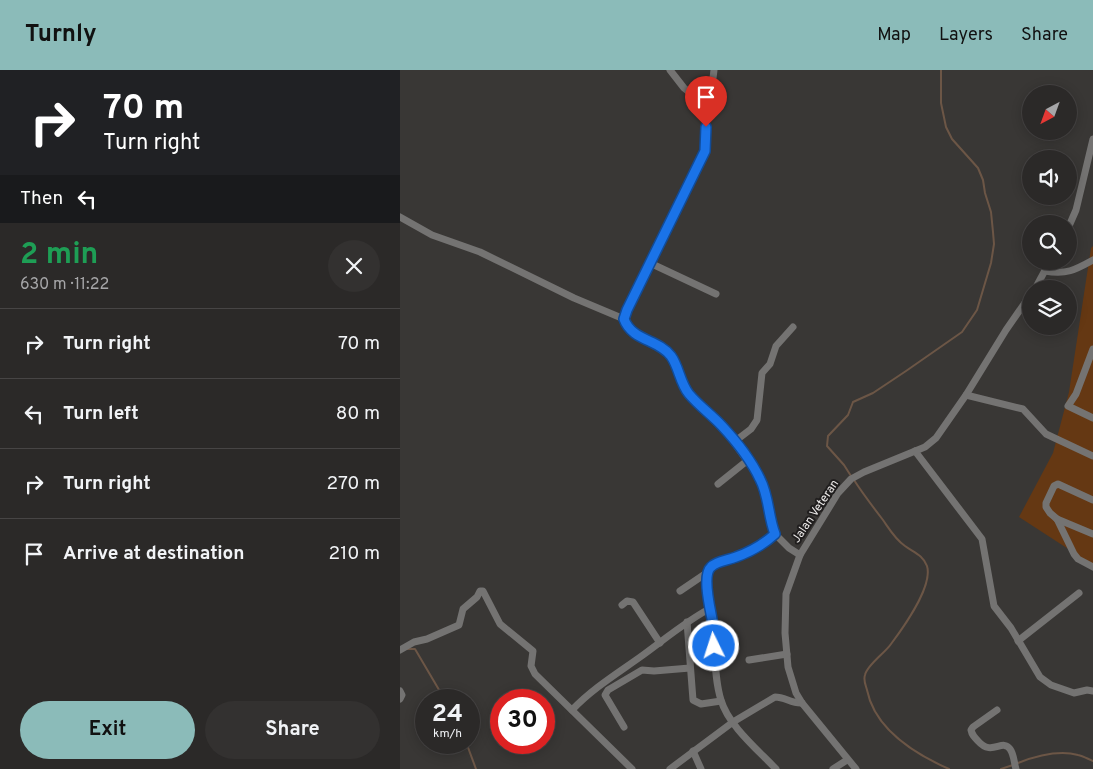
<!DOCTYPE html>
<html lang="en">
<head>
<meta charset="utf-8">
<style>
  :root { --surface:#2b2928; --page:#333130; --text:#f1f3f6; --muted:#a6a6a8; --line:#474545; --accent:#8bbbb9 }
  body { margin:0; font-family:Overpass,sans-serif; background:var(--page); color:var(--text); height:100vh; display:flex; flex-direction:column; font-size:19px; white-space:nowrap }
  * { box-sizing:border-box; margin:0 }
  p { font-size:16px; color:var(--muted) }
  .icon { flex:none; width:28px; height:28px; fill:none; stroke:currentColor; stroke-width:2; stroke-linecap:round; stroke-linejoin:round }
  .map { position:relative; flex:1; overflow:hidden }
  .side { display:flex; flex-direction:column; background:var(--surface); width:400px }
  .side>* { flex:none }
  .hud { background:#202124; color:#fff; overflow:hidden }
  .needle { width:32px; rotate:221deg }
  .buttons { position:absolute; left:622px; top:15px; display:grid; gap:10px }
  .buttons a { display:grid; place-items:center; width:55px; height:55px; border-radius:50%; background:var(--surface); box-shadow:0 2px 12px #0003,0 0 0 1px var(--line); font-size:25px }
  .speed { position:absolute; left:15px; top:619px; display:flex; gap:10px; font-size:25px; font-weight:700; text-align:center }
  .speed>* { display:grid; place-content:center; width:65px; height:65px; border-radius:50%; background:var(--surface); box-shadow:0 2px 12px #0003,0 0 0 1px var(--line); line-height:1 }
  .speed small { font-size:12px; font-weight:400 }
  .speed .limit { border:8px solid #d22; background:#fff; color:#111 }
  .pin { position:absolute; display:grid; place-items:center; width:42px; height:42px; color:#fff; margin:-51px -21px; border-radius:50% 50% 50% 0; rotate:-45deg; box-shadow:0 0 5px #0007 }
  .pin .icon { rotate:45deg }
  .me { position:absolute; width:55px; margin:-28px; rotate:356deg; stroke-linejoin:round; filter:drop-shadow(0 0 4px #0008) }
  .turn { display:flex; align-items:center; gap:18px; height:105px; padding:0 20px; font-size:22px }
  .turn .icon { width:65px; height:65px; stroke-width:2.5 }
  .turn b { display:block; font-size:35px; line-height:42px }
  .then { display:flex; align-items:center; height:48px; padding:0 20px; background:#0003; gap:10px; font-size:19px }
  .round { display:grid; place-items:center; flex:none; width:52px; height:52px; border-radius:26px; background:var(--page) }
  .overview { display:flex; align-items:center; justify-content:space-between; height:85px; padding:0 20px }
  h1 { font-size:30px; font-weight:700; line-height:38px; color:#1e9e55 }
  .cta { display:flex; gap:10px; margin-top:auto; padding:10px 20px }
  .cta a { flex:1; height:58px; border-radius:30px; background:var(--accent); color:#111; font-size:20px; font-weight:700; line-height:58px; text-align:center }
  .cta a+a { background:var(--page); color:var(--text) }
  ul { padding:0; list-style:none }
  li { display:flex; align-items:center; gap:15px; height:70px; padding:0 20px; border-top:1px solid var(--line) }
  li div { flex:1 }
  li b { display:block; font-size:19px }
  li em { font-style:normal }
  header { display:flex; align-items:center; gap:30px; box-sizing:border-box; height:70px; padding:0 25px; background:var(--accent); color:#111 }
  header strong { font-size:24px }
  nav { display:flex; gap:28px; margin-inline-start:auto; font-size:18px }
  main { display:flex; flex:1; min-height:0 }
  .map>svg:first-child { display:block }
  .green { fill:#653813 }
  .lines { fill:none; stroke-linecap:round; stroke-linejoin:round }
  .stream { stroke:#6c5646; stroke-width:2 }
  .minor { stroke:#747372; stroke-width:7 }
  .route-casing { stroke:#114b97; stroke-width:12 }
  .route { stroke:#1a73e8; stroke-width:9 }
  .labels { text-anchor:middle; stroke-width:4; stroke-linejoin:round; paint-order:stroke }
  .street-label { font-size:12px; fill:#eceae9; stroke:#201e1e }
</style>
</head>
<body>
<header>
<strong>Turnly</strong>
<nav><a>Map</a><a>Layers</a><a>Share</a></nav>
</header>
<main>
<section class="side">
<div class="hud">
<div class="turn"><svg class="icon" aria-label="right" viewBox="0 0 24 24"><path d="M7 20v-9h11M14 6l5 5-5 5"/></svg><div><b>70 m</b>Turn right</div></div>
<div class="then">Then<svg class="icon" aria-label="left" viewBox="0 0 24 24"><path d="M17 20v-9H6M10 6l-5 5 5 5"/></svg></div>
</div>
<div class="overview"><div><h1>2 min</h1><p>630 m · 11:22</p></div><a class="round"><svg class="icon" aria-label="close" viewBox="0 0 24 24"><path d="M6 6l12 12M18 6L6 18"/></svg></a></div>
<ul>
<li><svg class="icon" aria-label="right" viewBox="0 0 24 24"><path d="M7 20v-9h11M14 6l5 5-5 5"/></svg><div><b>Turn right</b></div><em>70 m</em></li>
<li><svg class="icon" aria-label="left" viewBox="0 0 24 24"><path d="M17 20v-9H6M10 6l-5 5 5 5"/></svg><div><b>Turn left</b></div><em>80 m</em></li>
<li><svg class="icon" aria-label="right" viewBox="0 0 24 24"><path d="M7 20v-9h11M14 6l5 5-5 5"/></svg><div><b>Turn right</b></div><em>270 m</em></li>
<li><svg class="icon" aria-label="arrive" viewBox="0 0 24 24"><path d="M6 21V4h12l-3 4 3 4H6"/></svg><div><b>Arrive at destination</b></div><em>210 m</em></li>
</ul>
<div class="cta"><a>Exit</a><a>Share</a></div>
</section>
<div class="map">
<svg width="693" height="699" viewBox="0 0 693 699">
  <rect width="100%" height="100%" fill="#393735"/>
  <polygon class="green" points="693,176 693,495 619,447 653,383 669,322 691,178"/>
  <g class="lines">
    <g class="stream">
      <polyline points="451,406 444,395 427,376 428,366 448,345 453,332 473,323 506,301 562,262 577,240 591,193 594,174 593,162 591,142 585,123 583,110 578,98 552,69 546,57 541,33 541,0"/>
      <path d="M454 410C463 424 473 437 483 450 490 460 495 469 505 476 513 482 523 485 527 496 533 516 503 558 491 574 485 583 467 595 465 605 463 610 466 616 467 620 475 660 515 684 549 699"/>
      <polyline points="7,579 15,579 45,630"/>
      <polyline points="66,672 76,699"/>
      <path d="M618 693C636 686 659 680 678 685 683 686 688 689 693 691"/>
      <polyline points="601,699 613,695"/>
    </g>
    <g class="minor">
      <polyline points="270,0 284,18 307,36"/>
      <polyline points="314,0 311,24 305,43 306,65 305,81 227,240 224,249 230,260 235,264 259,276 271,286 284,317 290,325 322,356 361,410 367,427 375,464 389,478 400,485"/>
      <polyline points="0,147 32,165 80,182 174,228 224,249"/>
      <polyline points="669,156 676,140 693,69"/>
      <polyline points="250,193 316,224"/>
      <path d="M645 201C666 205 675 200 693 190"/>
      <polyline points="635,219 650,191"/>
      <polyline points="693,279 676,324 668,336 693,348"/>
      <polyline points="566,325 623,339 646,364 693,386"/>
      <polyline points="334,372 351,359 357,350 362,303 370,294 376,276 393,257"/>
      <polyline points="515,381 582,469 594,536 611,558 640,607 651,615 674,623 687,620 693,621"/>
      <polyline points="318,414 348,390"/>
      <polyline points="693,430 658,414 654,416 646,433 646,437 650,443 657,449 674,484 678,489 693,497"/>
      <polyline points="657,449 693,464"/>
      <path d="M375 464 363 474 337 487 310 497C303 513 310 533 312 550 316 576 313 605 321 630 328 655 358 680 376 699"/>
      <polyline points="280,521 308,502"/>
      <polyline points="222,535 227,531 233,532 260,573"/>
      <polyline points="287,552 293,630 301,634 321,631"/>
      <polyline points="618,571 679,523"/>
      <polyline points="0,580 14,572 27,569 59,555 63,539 77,527 80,521 83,521 100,554 133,581 131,596 135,604 232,699"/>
      <polyline points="349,590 387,584"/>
      <polyline points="0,621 2,625 0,629"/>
      <path d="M172 640C193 618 218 603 243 585 265 569 285 552 309 539"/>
      <path d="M597 640 573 657 571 660C572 665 574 667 578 671 592 687 602 668 610 679 614 684 614 693 616 699"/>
      <polyline points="224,657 205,625 208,620 242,600 254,601 290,598"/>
      <polyline points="293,681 301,699"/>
      <path d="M270 699 333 652 375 627C385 627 392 634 402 633"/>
      <polyline points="433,699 447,690"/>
      <polyline points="456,699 402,633 396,623 388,597 385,563 386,524 400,485 438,423 451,409 464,402 525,377 536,368 566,325 606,260 631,224"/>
    </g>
  </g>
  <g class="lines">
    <defs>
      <path id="route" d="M306 57 305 81 227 240 224 249C232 271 258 269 271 286 279 297 280 313 289 324 299 336 312 345 322 356 336 371 351 390 360 409 369 426 368 446 375 464 364 474 350 482 336 487 329 490 316 491 311 497 302 505 310 538 312 549 313 558 313 567 314 576"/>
    </defs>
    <use href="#route" class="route-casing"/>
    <use href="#route" class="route"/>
  </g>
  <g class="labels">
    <g class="street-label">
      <text transform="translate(415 441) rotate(-56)" y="4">Jalan Veteran</text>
    </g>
  </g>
</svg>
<div class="buttons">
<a><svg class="needle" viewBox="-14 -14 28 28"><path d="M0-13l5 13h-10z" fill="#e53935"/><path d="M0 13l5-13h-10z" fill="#a6a6a8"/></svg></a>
<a><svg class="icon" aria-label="sound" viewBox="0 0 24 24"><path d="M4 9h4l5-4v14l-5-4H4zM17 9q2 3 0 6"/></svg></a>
<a><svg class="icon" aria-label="search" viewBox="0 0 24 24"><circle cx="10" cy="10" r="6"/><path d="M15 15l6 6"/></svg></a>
<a><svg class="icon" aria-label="layers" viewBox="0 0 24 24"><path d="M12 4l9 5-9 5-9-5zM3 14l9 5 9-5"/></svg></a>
</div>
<div class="speed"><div>24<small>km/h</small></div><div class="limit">30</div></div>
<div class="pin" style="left:306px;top:57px;background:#d93025"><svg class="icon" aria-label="arrive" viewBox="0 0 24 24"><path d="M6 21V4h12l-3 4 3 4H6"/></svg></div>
<svg class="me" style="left:314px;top:576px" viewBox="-20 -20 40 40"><circle r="17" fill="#1a73e8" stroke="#fff" stroke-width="3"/><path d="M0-11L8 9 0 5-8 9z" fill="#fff"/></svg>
</div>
</main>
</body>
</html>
